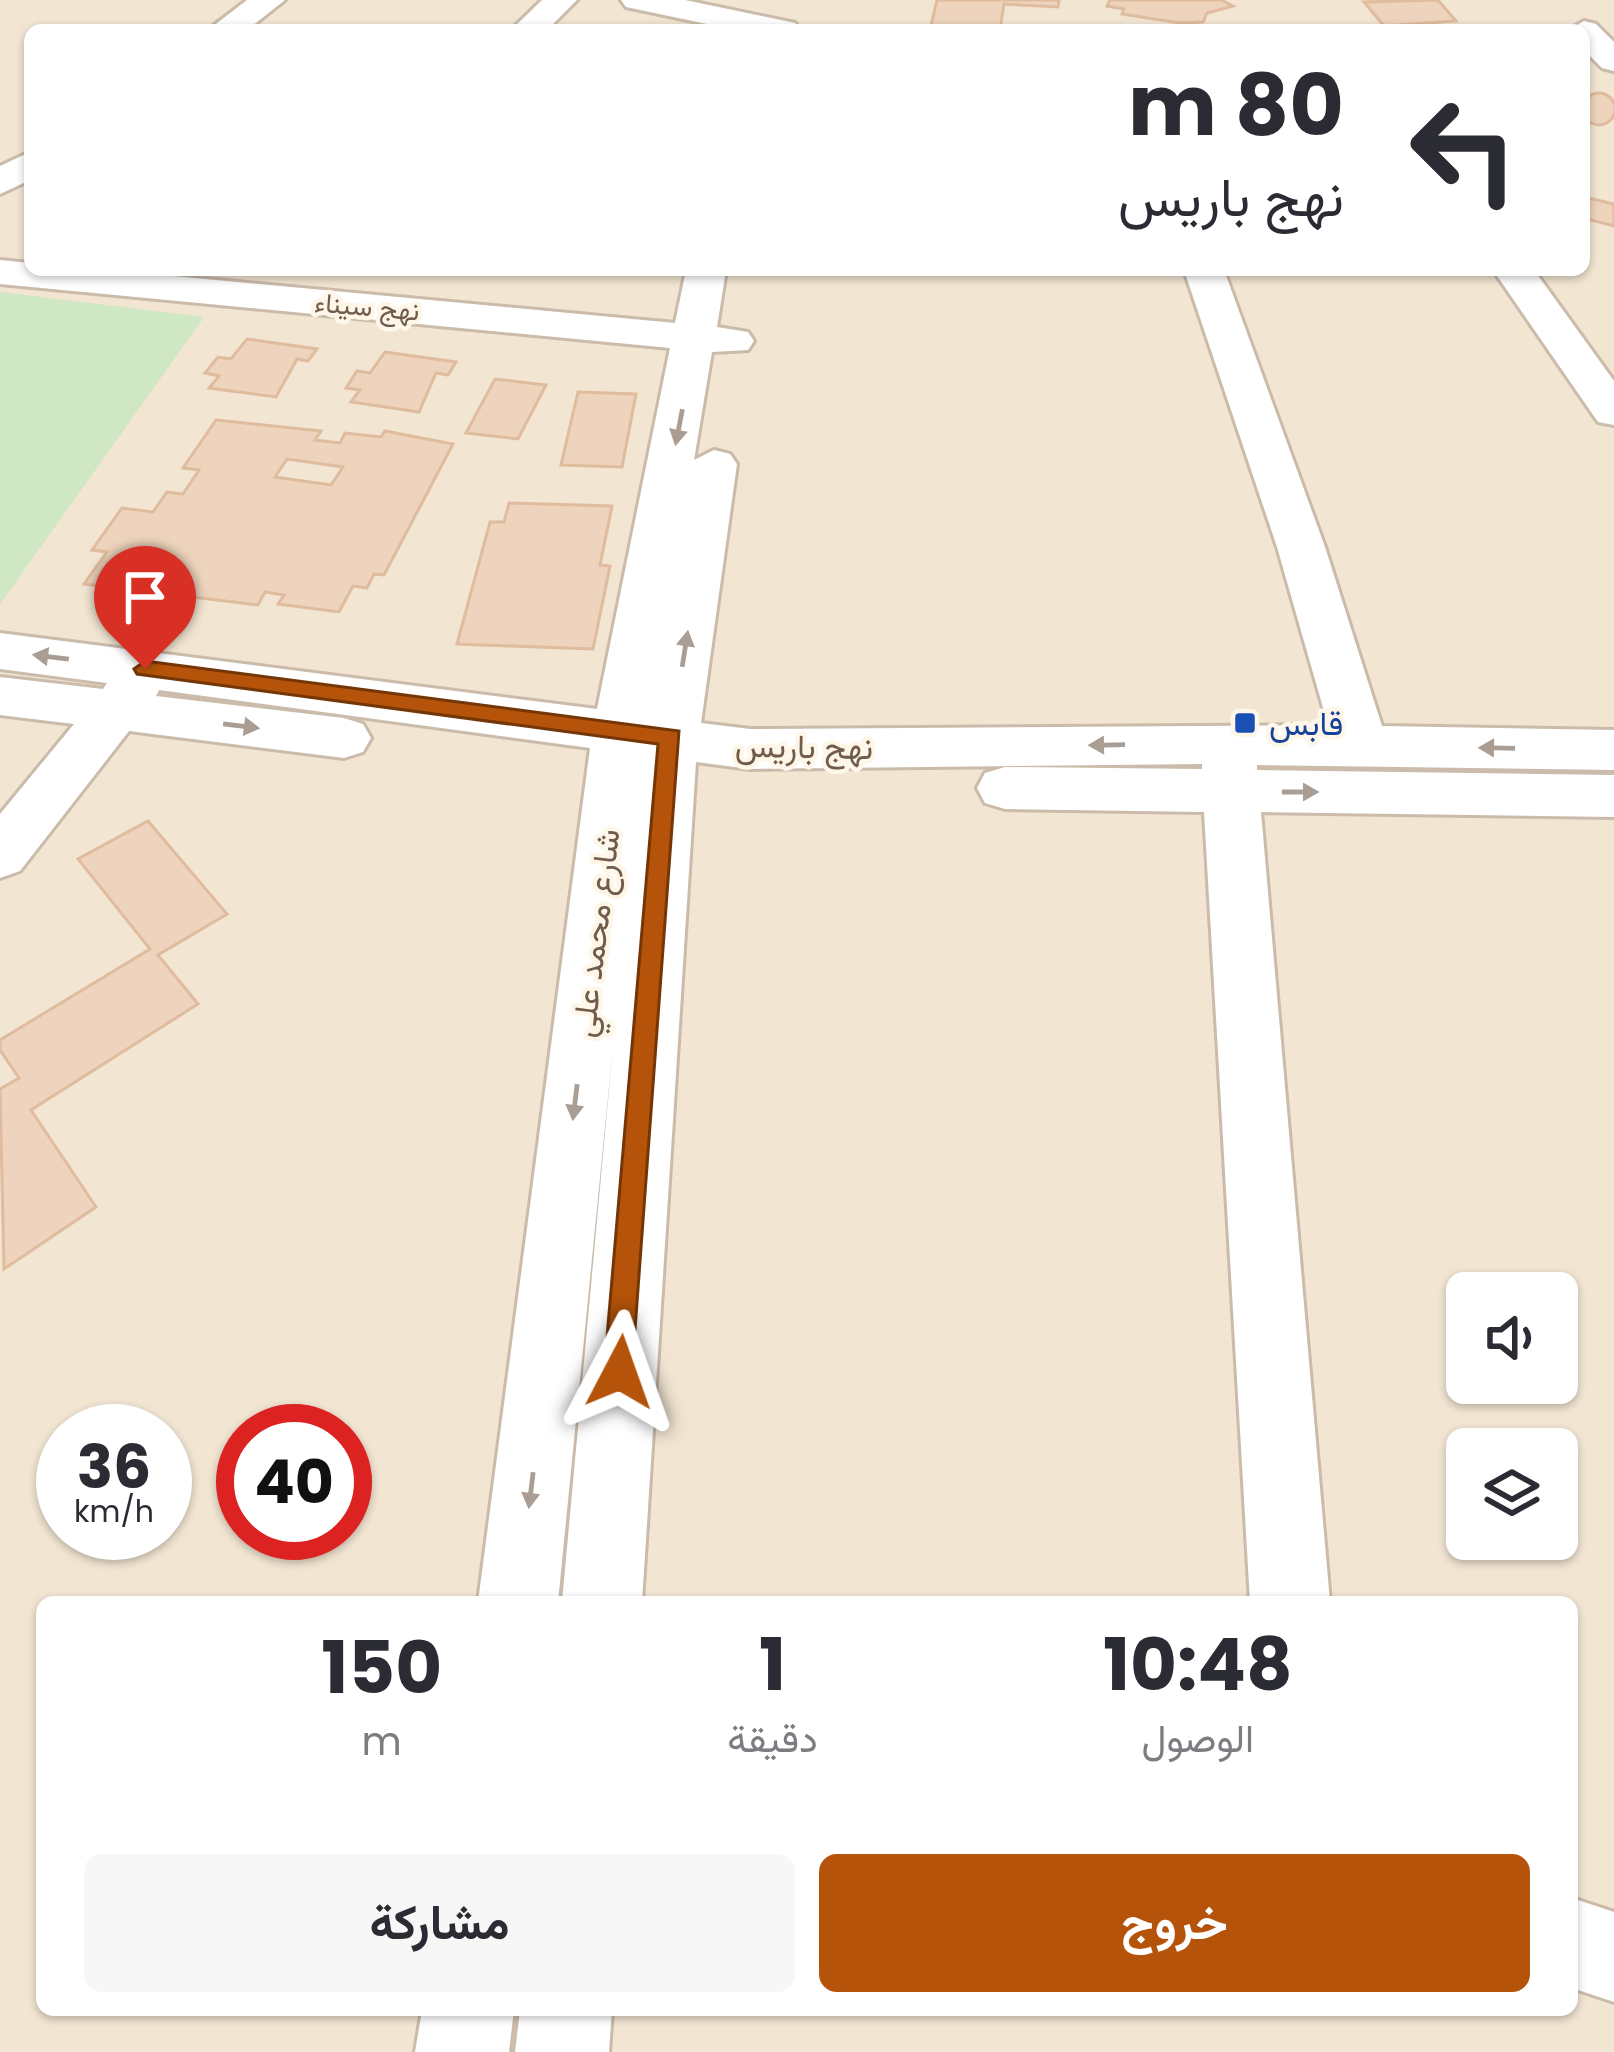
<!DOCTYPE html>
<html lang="ar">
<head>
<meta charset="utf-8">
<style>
  :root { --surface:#fff; --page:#f7f7f7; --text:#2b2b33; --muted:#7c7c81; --accent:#b45309 }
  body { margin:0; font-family:Poppins,Vazirmatn,sans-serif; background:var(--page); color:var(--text); direction:rtl; height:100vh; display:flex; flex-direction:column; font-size:45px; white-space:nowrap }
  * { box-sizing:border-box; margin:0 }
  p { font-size:39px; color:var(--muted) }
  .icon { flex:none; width:66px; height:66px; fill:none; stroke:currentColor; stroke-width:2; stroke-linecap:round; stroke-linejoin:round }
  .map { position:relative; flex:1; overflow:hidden; direction:ltr }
  .side { position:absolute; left:36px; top:1596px; width:1542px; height:420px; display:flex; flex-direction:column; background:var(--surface); border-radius:18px; box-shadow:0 3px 9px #0004; direction:rtl }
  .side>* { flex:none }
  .banner { position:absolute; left:24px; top:24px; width:1566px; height:252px; border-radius:18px; box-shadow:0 3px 9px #0004; direction:rtl; background:#fff; color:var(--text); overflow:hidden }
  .controls { position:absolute; left:1446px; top:1272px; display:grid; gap:24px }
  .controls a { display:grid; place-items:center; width:132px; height:132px; border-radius:18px; background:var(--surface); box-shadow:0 3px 9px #0004; font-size:60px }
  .speed { position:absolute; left:36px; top:1404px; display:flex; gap:24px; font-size:60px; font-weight:700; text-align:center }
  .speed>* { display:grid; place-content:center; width:156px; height:156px; border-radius:50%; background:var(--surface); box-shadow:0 3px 9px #0004; line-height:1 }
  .speed small { font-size:30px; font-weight:400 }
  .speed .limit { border:18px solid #d22; background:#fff; color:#111 }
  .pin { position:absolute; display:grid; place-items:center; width:102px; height:102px; color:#fff; margin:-123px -51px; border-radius:50% 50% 50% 0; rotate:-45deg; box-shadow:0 0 12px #0007 }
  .pin .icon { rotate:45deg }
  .me { position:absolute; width:132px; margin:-66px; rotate:4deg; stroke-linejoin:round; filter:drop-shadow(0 0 9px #0008) }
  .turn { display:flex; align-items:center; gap:42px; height:252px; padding:0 48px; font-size:54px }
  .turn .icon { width:156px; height:156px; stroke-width:2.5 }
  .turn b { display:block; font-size:84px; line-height:102px }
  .eta { display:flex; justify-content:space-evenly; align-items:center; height:204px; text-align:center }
  .eta b { font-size:72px; font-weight:700; line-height:84px }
  .cta { display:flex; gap:24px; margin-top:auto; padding:24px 48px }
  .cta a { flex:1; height:138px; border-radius:18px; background:var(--accent); color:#fff; font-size:48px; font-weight:700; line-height:138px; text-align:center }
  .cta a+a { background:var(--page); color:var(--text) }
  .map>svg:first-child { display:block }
  .residential { fill:#f2e5d2; fill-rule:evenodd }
  .green { fill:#cfe7c2 }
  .building { fill:#eed4bc; stroke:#e0bc9e; stroke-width:3; fill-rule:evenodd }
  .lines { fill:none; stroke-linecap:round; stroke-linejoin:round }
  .minor-casing { stroke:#cbbbaa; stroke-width:6 }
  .minor { fill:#fff; fill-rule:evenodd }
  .oneway { fill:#aa9d93 }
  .route { fill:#b45309; stroke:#753606; stroke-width:3 }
  .transit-dot { fill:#1a4fb4; stroke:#fef7e9; stroke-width:4.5 }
  .labels { text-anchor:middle; stroke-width:9; stroke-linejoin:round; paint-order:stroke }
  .far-street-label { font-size:27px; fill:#715b4b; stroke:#fef7e9 }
  .transit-label { font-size:33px; fill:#164399; stroke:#fef7e9; text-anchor:start }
  .street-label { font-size:33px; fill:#715b4b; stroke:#fef7e9 }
</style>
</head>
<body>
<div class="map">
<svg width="1614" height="2052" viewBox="0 0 1614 2052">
  <rect width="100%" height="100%" fill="#fbf3e3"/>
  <path class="residential" d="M0 0H1614V2052H0ZM30 30H1584V270H30ZM1467 1293H1557V1383H1467ZM63 1431H165V1533H63ZM243 1431H345V1533H243ZM1467 1449H1557V1539H1467ZM42 1602H1572V2010H42Z"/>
  <polygon class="green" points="0,292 204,317 0,604"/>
  <g class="building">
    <polygon points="937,0 1059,0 1058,7 1004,4 1000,30 930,30"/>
    <polygon points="1110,0 1221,0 1233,6 1207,13 1203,22 1180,23 1122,14 1124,9 1107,6"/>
    <polygon points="1438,0 1456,21 1384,26 1364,2"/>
    <circle cx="1599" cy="109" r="16"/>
    <polygon points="1584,197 1614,204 1614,226 1584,218"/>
    <polygon points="247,339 317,349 308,361 297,359 276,397 209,388 219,376 205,373 218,357 231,359"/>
    <polygon points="385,352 456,362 448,375 436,373 419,412 351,402 360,390 346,388 357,371 370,373"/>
    <polygon points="495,379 546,385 518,439 466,433"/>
    <polygon points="578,392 636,394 622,467 561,465"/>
    <path d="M216 420 321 431 315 440 340 443 345 433 381 437 385 431 453 444 384 575 374 574 367 588 353 586 339 612 278 604 284 595 265 592 258 605 151 592 158 582 139 580 132 590 84 584 107 552 92 550 122 508 153 512 167 492 183 494 199 470 183 468ZM287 459 343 467 331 485 275 477Z"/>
    <polygon points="509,503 612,506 600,565 610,566 593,649 457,644 490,522 504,522"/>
    <polygon points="148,821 227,914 158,955 198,1004 31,1110 96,1207 4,1269 0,1089 19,1078 0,1050 0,1040 150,949 78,859"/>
  </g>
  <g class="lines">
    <defs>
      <g id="minor">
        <polygon points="247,0 285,0 247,30 208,30"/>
        <polygon points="542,0 577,0 547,30 511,30"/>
        <polygon points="621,0 685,0 795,23 800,30 735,30 626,7"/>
        <polygon points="1584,21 1596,24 1614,42 1614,71 1602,68 1584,50 1584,30 1568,30"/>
        <polygon points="30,152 30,180 0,194 0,166"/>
        <polygon points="0,260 30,263 30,270 109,270 675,323 686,270 726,270 717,327 748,332 754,341 748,350 712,352 694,460 714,450 730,454 737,464 701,723 750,729 1328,725 1277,547 1184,270 1224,270 1325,547 1382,726 1614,730 1614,770 1257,765 1257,770 1614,775 1614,817 1261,812 1330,1602 1250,1602 1204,812 1005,809 985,803 977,788 985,773 1005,767 1202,769 1202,764 750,769 696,762 642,1602 562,1602 613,1046 558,1602 478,1602 590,748 159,690 156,696 344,718 363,724 371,738 363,752 344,758 129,731 20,871 0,878 0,814 74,724 0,715 0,677 103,689 107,683 0,669 0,633 597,709 670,348 0,284"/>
        <polygon points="1493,270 1534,270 1614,381 1614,425 1598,422"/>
        <polygon points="1572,1898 1614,1912 1614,2002 1572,1988"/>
        <polygon points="422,2010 514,2010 509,2052 415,2052"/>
        <polygon points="520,2010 612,2010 609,2052 515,2052"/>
      </g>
    </defs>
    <use href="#minor" class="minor-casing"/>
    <use href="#minor" class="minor"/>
  </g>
  <defs><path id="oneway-solid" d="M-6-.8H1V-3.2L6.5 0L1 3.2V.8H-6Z" transform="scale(3)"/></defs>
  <g class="oneway">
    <use href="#oneway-solid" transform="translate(679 427) rotate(101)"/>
    <use href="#oneway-solid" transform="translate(685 649) rotate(-81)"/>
    <use href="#oneway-solid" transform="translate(51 657) rotate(-173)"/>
    <use href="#oneway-solid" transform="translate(241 726) rotate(7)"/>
    <use href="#oneway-solid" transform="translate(1107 745) rotate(179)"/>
    <use href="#oneway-solid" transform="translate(1497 748) rotate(-179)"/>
    <use href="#oneway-solid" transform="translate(1300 792)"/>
    <use href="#oneway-solid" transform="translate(575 1102) rotate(97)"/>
    <use href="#oneway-solid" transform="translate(531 1490) rotate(97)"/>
  </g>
  <polygon class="route" points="145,661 679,731 631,1384 620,1388 609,1384 604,1372 658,744 137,674 134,669"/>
  <rect class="transit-dot" x="1233" y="711" width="24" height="24" rx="6"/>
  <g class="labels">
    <g class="far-street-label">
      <text transform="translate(367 307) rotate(5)" y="9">نهج سيناء</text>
    </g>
    <g class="transit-label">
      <text x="1269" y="735">قابس</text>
    </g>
    <g class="street-label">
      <text transform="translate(804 746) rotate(1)" y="12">نهج باريس</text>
      <text transform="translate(595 933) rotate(-83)" y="12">شارع محمد علي</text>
    </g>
  </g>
</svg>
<div class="controls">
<a><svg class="icon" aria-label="sound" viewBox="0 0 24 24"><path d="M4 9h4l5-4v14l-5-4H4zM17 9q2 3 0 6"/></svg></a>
<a><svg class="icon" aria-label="layers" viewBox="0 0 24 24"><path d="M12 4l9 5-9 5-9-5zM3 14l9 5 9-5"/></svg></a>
</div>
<div class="speed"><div>36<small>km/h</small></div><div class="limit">40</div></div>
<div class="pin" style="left:145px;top:669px;background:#d93025"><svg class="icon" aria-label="arrive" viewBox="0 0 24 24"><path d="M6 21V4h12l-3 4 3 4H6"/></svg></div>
<svg class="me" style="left:620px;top:1372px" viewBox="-20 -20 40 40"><path d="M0-17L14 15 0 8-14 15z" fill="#b45309" stroke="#fff" stroke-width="4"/></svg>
<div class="banner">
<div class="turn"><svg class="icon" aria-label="left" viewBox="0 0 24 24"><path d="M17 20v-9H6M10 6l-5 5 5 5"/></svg><div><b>80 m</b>نهج باريس</div></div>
</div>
<section class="side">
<div class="eta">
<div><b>10:48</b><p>الوصول</p></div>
<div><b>1</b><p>دقيقة</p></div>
<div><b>150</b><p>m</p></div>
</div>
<div class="cta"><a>خروج</a><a>مشاركة</a></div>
</section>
</div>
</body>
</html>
